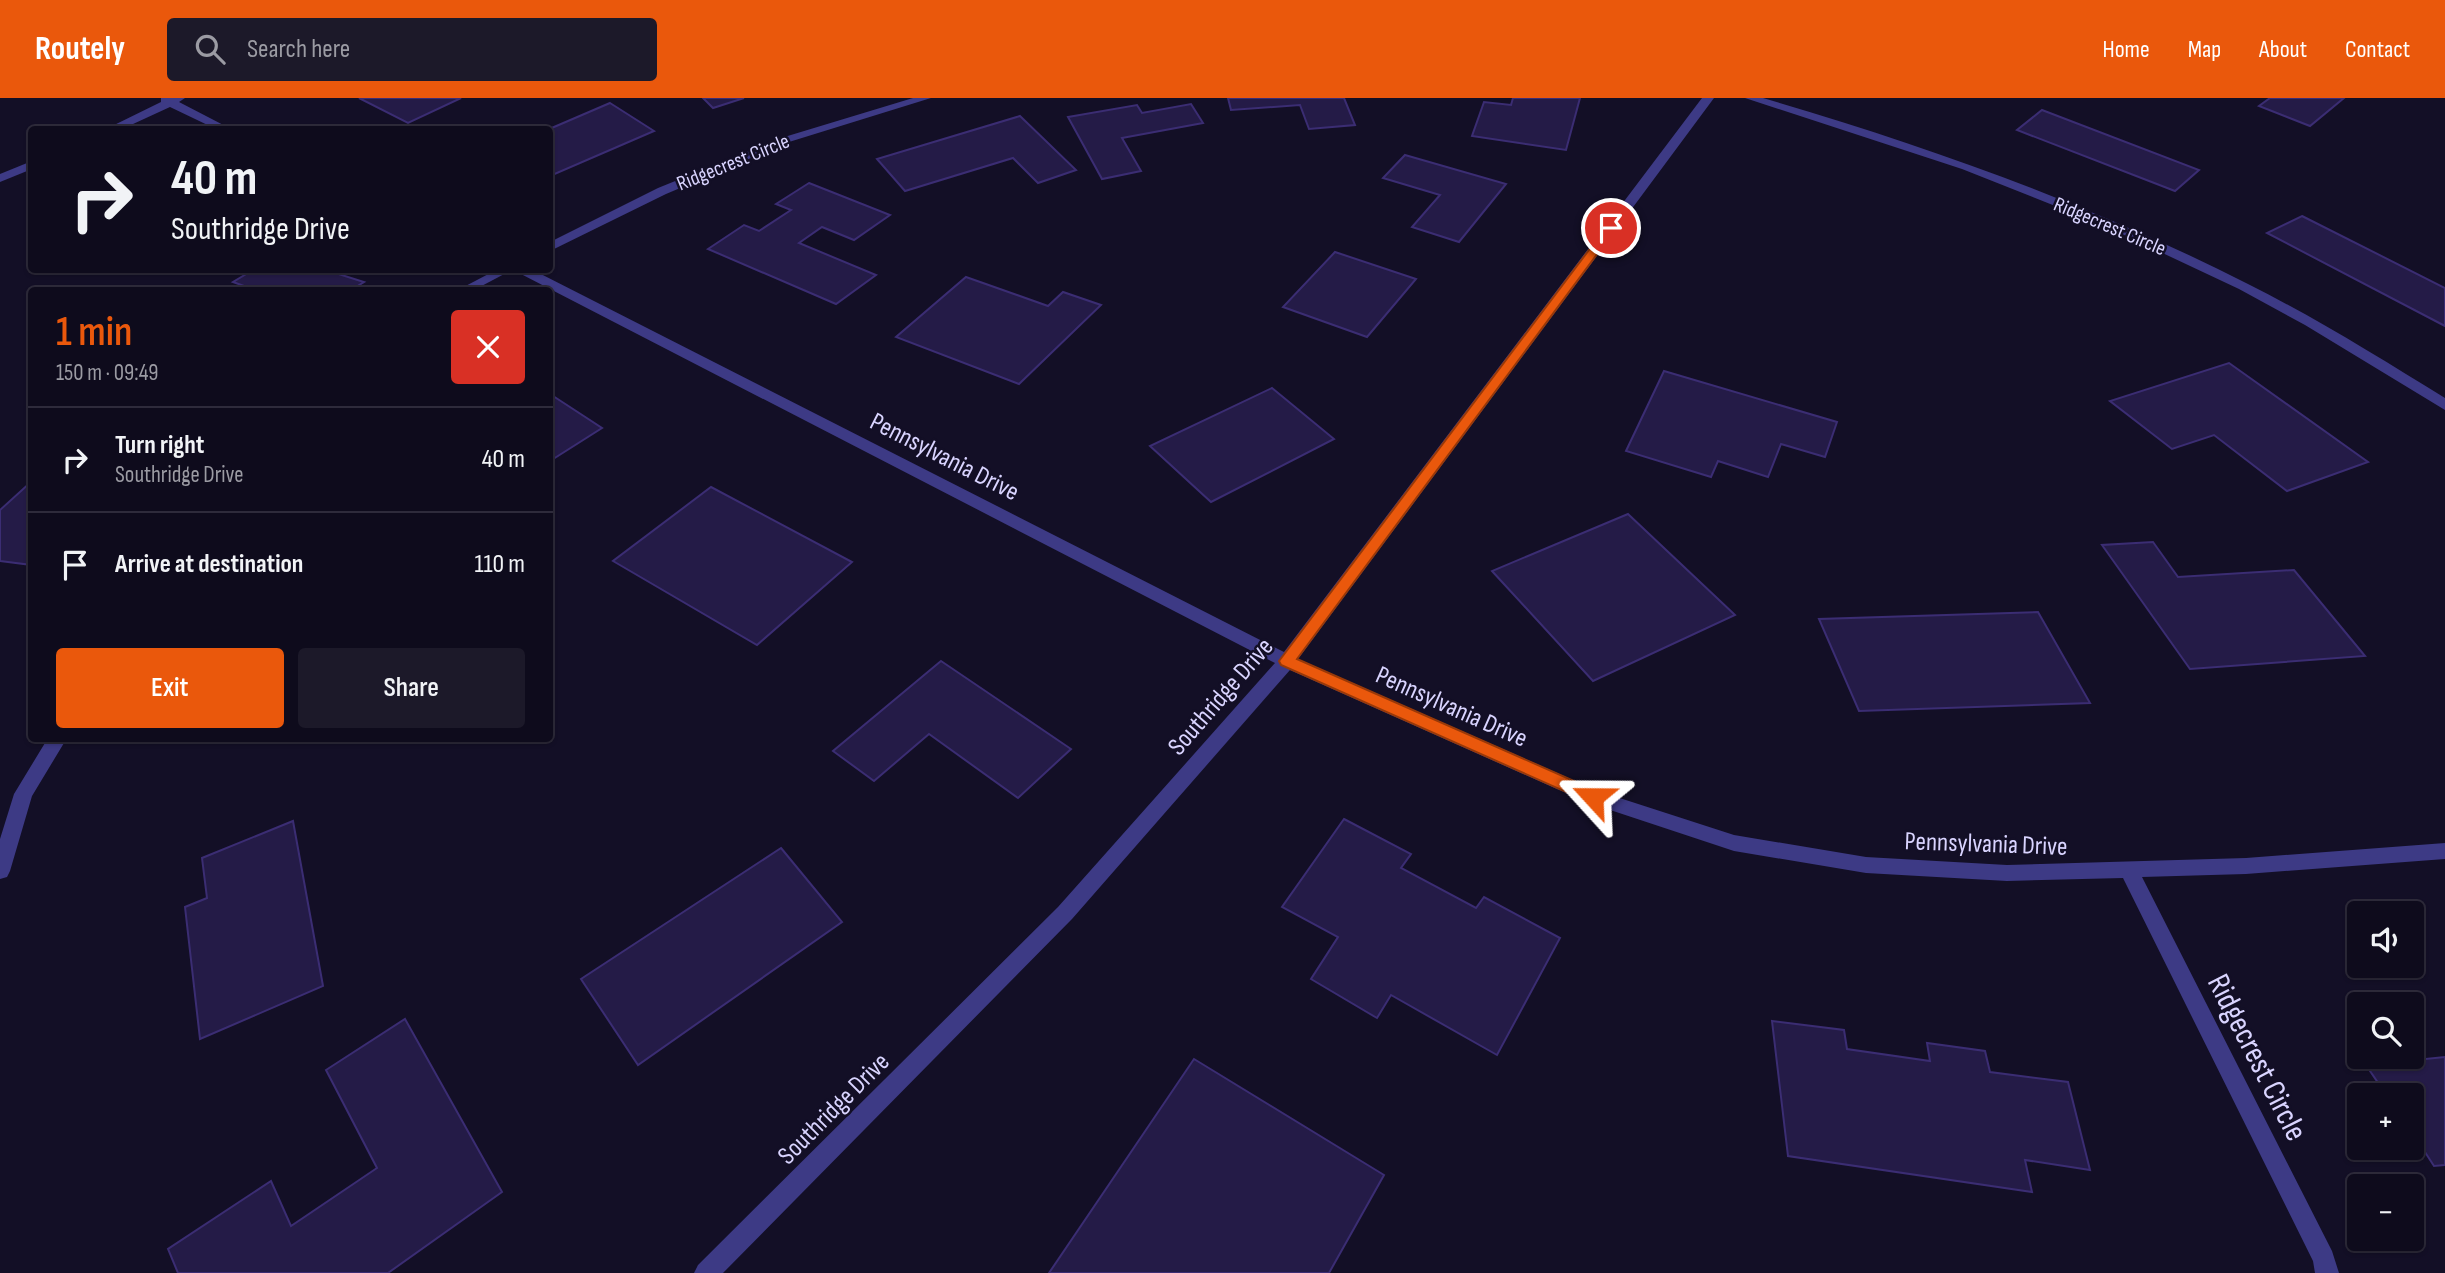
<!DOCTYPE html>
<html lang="en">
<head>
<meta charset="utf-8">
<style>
  :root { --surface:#0e0b1c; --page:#1c1929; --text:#f1f3f6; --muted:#9b9ba3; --line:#2e2b3b; --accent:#ea580c }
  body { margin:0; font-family:"Sofia Sans Condensed",sans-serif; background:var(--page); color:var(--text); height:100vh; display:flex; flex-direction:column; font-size:26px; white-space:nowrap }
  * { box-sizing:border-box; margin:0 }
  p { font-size:23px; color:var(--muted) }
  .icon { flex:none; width:38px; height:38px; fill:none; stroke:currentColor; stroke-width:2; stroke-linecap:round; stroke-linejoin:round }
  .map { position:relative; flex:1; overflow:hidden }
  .drawer { position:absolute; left:28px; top:189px; width:525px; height:455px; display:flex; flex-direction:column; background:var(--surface); border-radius:7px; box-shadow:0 2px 5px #0004,0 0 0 2px var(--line) }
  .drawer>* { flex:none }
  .top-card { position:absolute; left:28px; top:28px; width:525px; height:147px; border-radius:7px; box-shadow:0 2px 5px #0004,0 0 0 2px var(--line); background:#0e0b1c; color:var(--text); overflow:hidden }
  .fabs { position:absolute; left:2347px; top:803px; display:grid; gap:14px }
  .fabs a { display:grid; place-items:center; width:77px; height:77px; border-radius:7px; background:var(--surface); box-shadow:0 2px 5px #0004,0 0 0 2px var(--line); font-size:35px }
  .pin { position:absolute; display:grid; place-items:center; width:60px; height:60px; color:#fff; margin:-30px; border:4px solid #fff; border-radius:50%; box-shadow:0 2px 7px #0007 }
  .me { position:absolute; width:77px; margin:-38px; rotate:294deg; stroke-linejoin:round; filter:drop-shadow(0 0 5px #0008) }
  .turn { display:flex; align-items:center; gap:24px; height:147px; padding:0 28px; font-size:32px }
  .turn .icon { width:91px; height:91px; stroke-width:2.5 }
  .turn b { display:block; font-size:49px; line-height:60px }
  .round { display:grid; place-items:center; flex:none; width:74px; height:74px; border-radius:7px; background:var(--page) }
  .headline { display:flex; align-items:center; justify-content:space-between; height:119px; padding:0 28px }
  h1 { font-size:42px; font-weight:600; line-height:52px; color:var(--accent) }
  .button { display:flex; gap:14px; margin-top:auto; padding:14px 28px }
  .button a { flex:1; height:80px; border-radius:7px; background:var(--accent); color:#fff; font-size:28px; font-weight:600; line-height:80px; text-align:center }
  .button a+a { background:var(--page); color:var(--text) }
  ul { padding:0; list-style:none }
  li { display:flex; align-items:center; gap:21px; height:105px; padding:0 28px; border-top:2px solid var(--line) }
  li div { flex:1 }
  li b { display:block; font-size:26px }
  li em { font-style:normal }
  header { display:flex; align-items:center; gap:42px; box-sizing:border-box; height:98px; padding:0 35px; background:var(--accent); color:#fff }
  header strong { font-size:33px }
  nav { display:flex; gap:38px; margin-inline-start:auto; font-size:24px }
  .search { width:490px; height:63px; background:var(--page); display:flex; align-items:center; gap:18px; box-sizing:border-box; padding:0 24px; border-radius:7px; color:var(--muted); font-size:26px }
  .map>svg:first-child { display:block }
  .building { fill:#241b47; stroke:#3b2d73; stroke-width:2 }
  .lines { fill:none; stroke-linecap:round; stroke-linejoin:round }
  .minor { fill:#3d3a85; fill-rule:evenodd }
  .route { fill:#ea580c; stroke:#983908; stroke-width:2 }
  .labels { text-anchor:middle; stroke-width:5; stroke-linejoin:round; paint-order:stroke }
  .far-street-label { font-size:21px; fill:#d9d4ff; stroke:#130f26 }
  .street-label { font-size:26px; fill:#d9d4ff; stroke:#130f26 }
  .near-street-label { font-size:32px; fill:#d9d4ff; stroke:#130f26 }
</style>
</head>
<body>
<header>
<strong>Routely</strong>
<div class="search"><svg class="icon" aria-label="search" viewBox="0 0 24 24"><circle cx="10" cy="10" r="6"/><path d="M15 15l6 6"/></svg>Search here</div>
<nav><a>Home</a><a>Map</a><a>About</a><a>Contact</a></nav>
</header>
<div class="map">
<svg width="2445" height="1175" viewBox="0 0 2445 1175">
  <rect width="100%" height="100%" fill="#130f26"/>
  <g class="building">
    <polygon points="359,0 461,0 408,25"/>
    <polygon points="703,0 744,0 713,10"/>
    <polygon points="1228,0 1344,0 1355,27 1309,31 1300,7 1231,12"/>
    <polygon points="1513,0 1580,0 1566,52 1472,38 1484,4 1511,7"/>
    <polygon points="2270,0 2344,0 2310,28 2259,8"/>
    <polygon points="610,5 654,33 550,78 550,32 547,32"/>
    <polygon points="1191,6 1203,25 1122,40 1141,73 1102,81 1068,19 1137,7 1142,15"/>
    <polygon points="2042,12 2199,72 2175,93 2017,32"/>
    <polygon points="1020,18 1076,72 1038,85 1013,60 905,93 877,61"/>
    <polygon points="1405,57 1506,86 1459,144 1412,129 1440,97 1383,80"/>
    <polygon points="809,85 890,117 854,142 822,129 799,145 876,177 836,206 708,151 744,127 759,133 791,112 776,106"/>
    <polygon points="2302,118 2445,190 2445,228 2267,135"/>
    <polygon points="1335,154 1416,181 1367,239 1283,209"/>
    <polygon points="253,172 326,172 364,184 351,192 255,192 233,184"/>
    <polygon points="966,179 1048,208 1063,194 1101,207 1019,286 896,239"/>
    <polygon points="2229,265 2368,364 2287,393 2214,337 2172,351 2110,303"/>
    <polygon points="1664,273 1837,324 1825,359 1781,346 1768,379 1718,363 1711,379 1626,353"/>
    <polygon points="1272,290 1334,341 1211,404 1150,348"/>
    <polygon points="550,296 602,330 550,363"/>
    <polygon points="32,383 32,467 0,463 0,412"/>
    <polygon points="711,389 852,464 757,547 613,463"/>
    <polygon points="1628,416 1735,517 1593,583 1492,473"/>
    <polygon points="2153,444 2178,479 2294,472 2365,558 2190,571 2102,447"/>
    <polygon points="2038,514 2090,605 1859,613 1819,521"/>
    <polygon points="941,563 1071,651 1018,700 929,636 874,683 833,653"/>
    <polygon points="1344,721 1411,756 1401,770 1476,810 1484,799 1560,840 1497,957 1391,897 1377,920 1311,881 1338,839 1282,809"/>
    <polygon points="293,723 323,888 200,941 185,809 207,800 202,760"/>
    <polygon points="781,750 842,824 638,967 581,881"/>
    <polygon points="405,921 502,1094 388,1175 178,1175 168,1151 271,1083 291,1128 377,1070 326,972"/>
    <polygon points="1772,923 1844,932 1847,951 1930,963 1927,945 1985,953 1990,974 2068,984 2090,1072 2025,1062 2032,1094 1788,1058"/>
    <polygon points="2445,959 2445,1067 2434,1068 2412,1034 2412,998 2387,998 2366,967"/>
    <polygon points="1194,961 1384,1077 1329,1175 1049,1175"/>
  </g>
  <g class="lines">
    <g class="minor">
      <polygon points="161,0 185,0 179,4 233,32 218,32 170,9 120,32 104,32 161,4"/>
      <polygon points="913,0 931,0 789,44 666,96 550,153 550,144 658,90 781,40"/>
      <polygon points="1702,0 1714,0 1298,561 1598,693 1734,737 1866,759 2007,767 2246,760 2445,745 2445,761 2246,776 2142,779 2332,1153 2339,1175 2315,1175 2313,1163 2123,780 2007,783 1866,775 1734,753 1586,704 1290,572 1072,821 723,1175 694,1175 698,1167 1058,809 1275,565 519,175 518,172 533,172 1284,554"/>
      <path d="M1745 0H1763C1930 49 2093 107 2248 186 2316 220 2380 260 2445 300V312L2305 227 2239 191 2103 127 1962 71Z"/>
      <polygon points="32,63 32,71 0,84 0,76"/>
      <polygon points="496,172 512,172 474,192 458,192"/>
      <polygon points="48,640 67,640 32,698 10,773 7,779 0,781 0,741 14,696"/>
    </g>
  </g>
  <polygon class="route" points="1611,127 1617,130 1615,132 1297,561 1599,694 1602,699 1599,704 1593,706 1281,567 1279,563 1607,128"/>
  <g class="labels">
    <g class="far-street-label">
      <text transform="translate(733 64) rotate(-22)" y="7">Ridgecrest Circle</text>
      <text transform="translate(2110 128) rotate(23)" y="7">Ridgecrest Circle</text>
    </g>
    <g class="street-label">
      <text transform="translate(945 358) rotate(27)" y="9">Pennsylvania Drive</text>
      <text transform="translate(1220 598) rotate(-49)" y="9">Southridge Drive</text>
      <text transform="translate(1452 608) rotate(24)" y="9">Pennsylvania Drive</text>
      <text transform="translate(1986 745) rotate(2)" y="9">Pennsylvania Drive</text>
      <text transform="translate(833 1010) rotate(-45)" y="9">Southridge Drive</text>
    </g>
    <g class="near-street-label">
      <text transform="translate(2258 959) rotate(63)" y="11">Ridgecrest Circle</text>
    </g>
  </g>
</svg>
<div class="fabs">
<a><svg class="icon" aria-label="sound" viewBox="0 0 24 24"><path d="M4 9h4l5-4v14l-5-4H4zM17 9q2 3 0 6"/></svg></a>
<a><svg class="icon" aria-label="search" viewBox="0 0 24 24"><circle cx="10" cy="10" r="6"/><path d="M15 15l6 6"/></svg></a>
<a>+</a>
<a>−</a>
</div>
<div class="pin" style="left:1611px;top:130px;background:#d93025"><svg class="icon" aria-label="arrive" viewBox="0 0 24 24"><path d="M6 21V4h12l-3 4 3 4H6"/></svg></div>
<svg class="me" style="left:1593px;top:699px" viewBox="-20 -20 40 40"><path d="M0-17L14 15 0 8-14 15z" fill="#ea580c" stroke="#fff" stroke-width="4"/></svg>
<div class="top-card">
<div class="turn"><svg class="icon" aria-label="right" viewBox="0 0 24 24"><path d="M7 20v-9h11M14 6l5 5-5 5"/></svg><div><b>40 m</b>Southridge Drive</div></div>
</div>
<section class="drawer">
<div class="headline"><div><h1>1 min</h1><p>150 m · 09:49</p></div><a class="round" style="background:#d93025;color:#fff"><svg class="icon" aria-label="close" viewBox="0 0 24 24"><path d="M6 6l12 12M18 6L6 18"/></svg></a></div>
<ul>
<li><svg class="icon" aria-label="right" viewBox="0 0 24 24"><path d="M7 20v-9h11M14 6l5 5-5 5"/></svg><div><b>Turn right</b><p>Southridge Drive</p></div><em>40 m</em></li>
<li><svg class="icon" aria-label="arrive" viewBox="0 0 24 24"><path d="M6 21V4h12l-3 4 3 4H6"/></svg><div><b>Arrive at destination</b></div><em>110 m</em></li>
</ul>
<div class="button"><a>Exit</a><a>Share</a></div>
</section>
</div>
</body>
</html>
